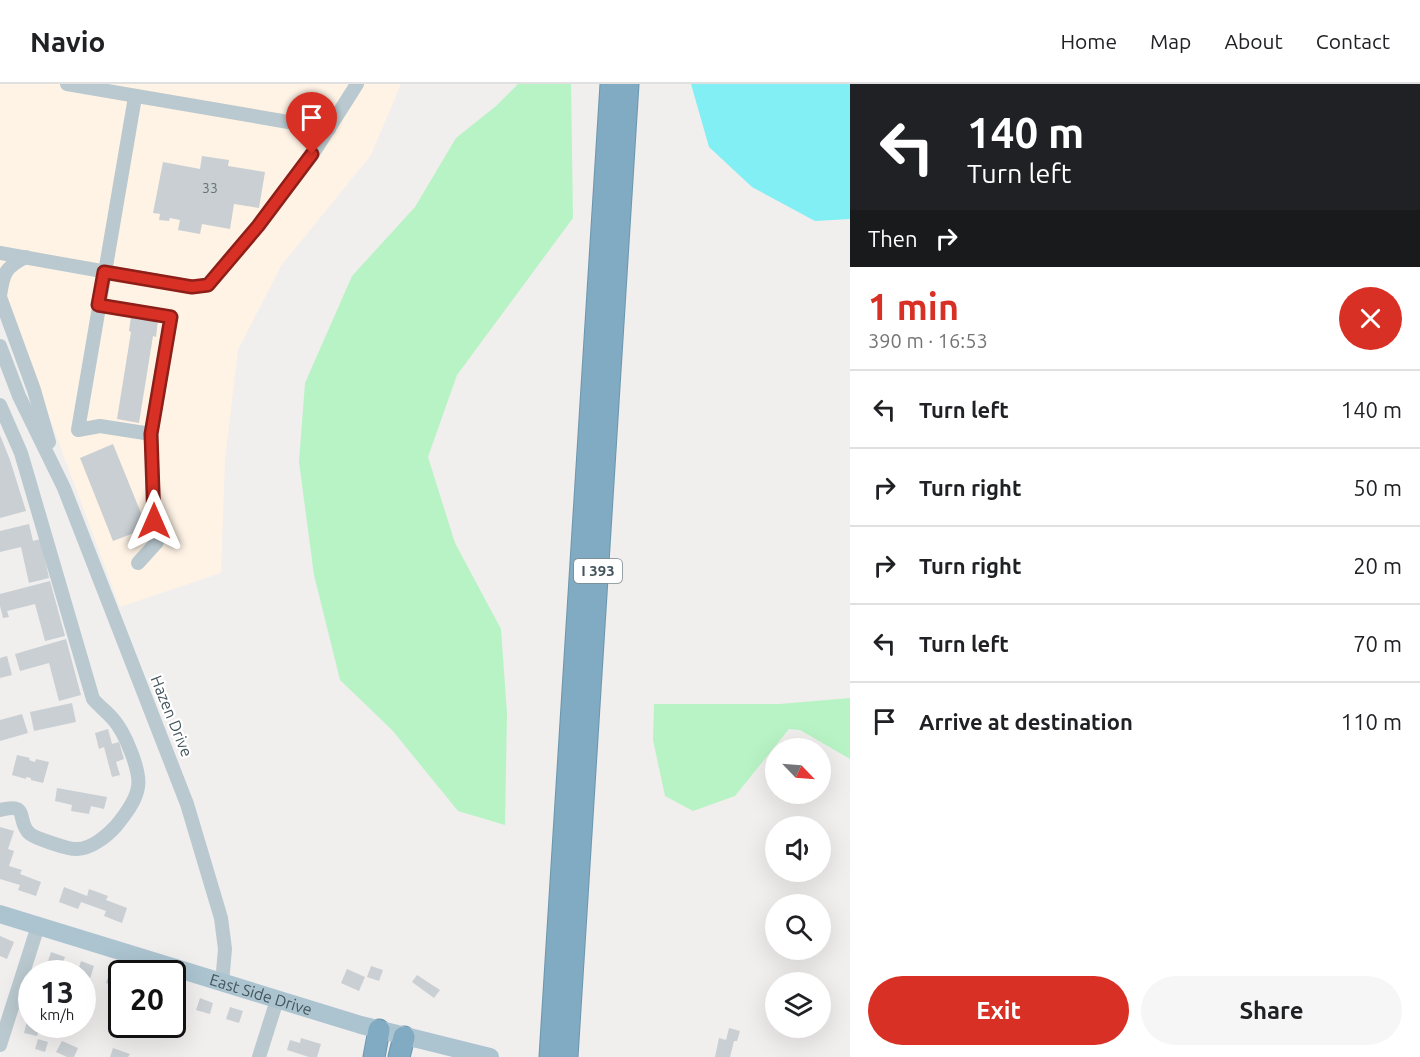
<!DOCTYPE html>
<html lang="en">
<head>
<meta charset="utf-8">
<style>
  :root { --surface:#fff; --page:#f6f6f6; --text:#202124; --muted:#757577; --line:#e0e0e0; --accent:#d93025 }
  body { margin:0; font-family:Ubuntu,sans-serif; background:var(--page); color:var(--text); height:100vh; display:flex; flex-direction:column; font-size:22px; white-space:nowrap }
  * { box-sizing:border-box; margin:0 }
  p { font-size:20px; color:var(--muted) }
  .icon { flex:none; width:33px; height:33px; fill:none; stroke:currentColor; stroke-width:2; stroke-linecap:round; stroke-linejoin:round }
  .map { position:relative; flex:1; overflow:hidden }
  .sheet { display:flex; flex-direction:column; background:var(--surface); width:570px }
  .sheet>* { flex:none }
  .banner { background:#202124; color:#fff; overflow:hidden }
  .needle { width:39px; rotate:115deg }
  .fabs { position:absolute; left:765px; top:654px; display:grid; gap:12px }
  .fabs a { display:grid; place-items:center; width:66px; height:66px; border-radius:50%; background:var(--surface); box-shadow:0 6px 24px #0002; font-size:30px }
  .speed { position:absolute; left:18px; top:876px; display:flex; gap:12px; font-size:30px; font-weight:700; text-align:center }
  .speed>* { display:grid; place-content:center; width:78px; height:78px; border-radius:50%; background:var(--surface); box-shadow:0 6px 24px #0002; line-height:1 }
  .speed small { font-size:15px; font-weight:400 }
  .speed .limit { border:3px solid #111; border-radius:9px; background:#fff; color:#111 }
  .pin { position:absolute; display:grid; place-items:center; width:51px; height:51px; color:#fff; margin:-62px -26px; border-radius:50% 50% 50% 0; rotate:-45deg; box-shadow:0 0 6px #0007 }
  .pin .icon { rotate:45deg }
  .me { position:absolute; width:66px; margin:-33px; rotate:0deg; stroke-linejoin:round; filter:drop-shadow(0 0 4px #0008) }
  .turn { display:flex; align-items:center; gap:21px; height:126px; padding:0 18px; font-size:27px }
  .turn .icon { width:78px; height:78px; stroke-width:2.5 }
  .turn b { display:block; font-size:42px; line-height:51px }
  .then { display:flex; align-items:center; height:57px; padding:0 18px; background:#0003; gap:12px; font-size:22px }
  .round { display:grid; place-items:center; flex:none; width:63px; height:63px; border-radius:32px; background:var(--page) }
  .overview { display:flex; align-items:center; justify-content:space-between; height:102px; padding:0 18px }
  h1 { font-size:36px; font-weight:700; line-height:45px; color:var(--accent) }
  .cta { display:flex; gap:12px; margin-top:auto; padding:12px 18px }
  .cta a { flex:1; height:69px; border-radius:36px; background:var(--accent); color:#fff; font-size:24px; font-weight:700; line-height:69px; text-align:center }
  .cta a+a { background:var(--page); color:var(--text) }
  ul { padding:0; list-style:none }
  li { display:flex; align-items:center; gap:18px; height:78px; padding:0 18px; border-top:2px solid var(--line) }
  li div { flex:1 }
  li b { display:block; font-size:22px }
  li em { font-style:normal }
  header { display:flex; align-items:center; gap:36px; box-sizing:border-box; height:84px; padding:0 30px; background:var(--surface); border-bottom:2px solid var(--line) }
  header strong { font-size:28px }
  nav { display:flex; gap:33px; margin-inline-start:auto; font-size:21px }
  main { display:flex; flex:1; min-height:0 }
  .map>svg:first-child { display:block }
  .commercial { fill:#fef3e5 }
  .green { fill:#b8f3c5 }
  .water { fill:#81eff4 }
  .building { fill:#c9cfd3 }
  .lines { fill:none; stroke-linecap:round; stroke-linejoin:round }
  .highway-casing { stroke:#6c96ae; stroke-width:23 }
  .minor { stroke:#bac9cf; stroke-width:14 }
  .major { stroke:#abc4d0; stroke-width:18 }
  .highway { stroke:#81abc2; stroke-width:21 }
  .route-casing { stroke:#8d1f18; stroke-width:15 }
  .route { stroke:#d93025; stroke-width:10 }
  .labels { text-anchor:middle; stroke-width:4.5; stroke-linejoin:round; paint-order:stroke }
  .number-label { font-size:14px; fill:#65747a }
  .shield { fill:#fff; stroke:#7c898e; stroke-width:1.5 }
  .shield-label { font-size:15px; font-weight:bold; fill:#44565d }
  .street-label { font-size:16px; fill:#44565d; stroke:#fff }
</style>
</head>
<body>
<header>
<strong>Navio</strong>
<nav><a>Home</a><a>Map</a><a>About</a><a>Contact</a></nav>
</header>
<main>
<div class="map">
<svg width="850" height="973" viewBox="0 0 850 973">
  <rect width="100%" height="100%" fill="#f1eeee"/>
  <polygon class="commercial" points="0,0 401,0 371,71 281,182 238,266 225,377 221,489 120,523 28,276 0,194"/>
  <g class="green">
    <polygon points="518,0 571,0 573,134 457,291 428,373 455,459 501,545 507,629 505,741 458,727 392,646 340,596 314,491 299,378 305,299 352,192 415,123 456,54 496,22"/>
    <polygon points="850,614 850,675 800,646 789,645 735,712 693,727 665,712 653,656 654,620 779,620"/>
  </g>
  <polygon class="water" points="691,0 850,0 850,135 815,137 752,103 709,63"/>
  <g class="building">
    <polygon points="202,72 229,76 228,82 265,88 259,124 234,120 230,145 202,140 200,150 178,146 180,136 170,134 169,137 159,136 160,130 153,129 163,78 200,85"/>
    <polygon points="131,232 158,236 156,253 153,252 139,339 117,335 131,248 129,247"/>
    <polygon points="0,351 10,376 26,427 0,434"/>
    <polygon points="113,360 147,444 113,457 80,374"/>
    <polygon points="29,440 33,457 41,455 49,494 29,499 21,463 0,468 0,447"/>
    <polygon points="50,497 65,552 45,557 35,520 7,527 9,533 3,534 0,522 0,510"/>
    <polygon points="66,555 81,611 59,617 49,579 20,587 15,570"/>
    <polygon points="7,572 12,591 0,594 0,574"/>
    <polygon points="72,619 76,638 34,647 30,628"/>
    <polygon points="22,630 28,649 0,657 0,636"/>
    <polygon points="108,645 112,660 119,658 124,675 116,678 120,691 112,693 104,663 99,665 95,649"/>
    <polygon points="17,671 30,674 29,676 35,678 36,675 49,678 43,699 31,696 31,694 26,693 26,695 12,691"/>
    <polygon points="57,704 107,713 104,725 91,722 89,730 71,727 72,721 55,717"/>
    <polygon points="0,743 14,747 8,765 14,767 9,782 22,786 20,790 41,798 36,812 18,806 20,801 0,795"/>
    <polygon points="64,803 87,812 89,805 108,812 106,816 127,824 122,839 104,832 106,827 81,818 78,825 59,818"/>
    <polygon points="0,852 14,858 7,875 0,872"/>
    <polygon points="51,868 65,873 60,885 47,880"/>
    <polygon points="81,877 94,882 89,898 82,896 82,890 77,890"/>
    <polygon points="371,882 383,886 379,897 367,893"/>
    <polygon points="347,885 365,893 359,907 341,899"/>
    <polygon points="110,887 122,891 120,904 106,899"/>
    <polygon points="417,891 440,906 434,914 412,898"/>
    <polygon points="172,906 183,910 179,921 172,919"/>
    <polygon points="200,914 213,919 210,930 196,926"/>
    <polygon points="178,923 185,925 181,939 174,937"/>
    <polygon points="230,923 243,927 239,939 226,935"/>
    <polygon points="29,929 32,929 32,940 41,940 37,952 24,949"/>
    <polygon points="729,944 740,947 737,957 734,957 730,973 715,973 719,954 726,956"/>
    <polygon points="301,954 321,960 317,973 309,973 287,966 290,956 300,959"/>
    <polygon points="38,955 48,958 45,968 35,965"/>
    <polygon points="62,957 78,964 74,973 67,973 56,968"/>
    <polygon points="113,964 130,970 128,973 110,973"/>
  </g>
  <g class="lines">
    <defs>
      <g id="highway">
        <polyline points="374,973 379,946"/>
        <polyline points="399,973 404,953"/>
        <polyline points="550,973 611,0"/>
        <polyline points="567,973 628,0"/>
      </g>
    </defs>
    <use href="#highway" class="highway-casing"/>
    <g class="minor">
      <polyline points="67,0 329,45"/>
      <polyline points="135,13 78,346 100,342 151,350"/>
      <polyline points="0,169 192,203 208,201 258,142 312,71 357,0"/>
      <path d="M0 212C3 190 5 183 26 173"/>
      <polyline points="0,213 34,306 49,358"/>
      <polyline points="98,221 171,233 151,350 154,437 157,458 138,479"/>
      <polyline points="0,262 19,312 64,404 187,720 221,834 225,865 222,899"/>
      <path d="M0 321 21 369 93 615C99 622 107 628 113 635 124 647 141 686 138 703 136 717 125 731 116 742 107 752 91 765 77 765 70 766 34 754 29 749 16 736 30 718 0 726"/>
      <polyline points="0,961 38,842"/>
      <polyline points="259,973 277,916"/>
    </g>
    <path class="major" id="s1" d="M0 830 361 941 490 973"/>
    <use href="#highway" class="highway"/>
  </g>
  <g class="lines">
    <defs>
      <polyline id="route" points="154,437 151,350 171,233 98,221 104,188 192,203 208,201 258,142 312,70"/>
    </defs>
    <use href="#route" class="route-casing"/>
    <use href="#route" class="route"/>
  </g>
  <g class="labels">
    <g class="number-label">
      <text x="210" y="109">33</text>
    </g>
    <rect class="shield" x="574" y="475" width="48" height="24" rx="4.5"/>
    <g class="shield-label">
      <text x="598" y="492">I 393</text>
    </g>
    <g class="street-label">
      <text transform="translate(172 632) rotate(68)" y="6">Hazen Drive</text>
      <text dy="6" stroke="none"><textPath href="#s1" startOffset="273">East Side Drive</textPath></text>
    </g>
  </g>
</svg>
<div class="fabs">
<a><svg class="needle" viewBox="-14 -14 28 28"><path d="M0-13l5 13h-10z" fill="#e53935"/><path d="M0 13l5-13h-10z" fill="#757577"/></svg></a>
<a><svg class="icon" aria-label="sound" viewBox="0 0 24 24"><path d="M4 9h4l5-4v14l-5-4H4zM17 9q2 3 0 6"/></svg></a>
<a><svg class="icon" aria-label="search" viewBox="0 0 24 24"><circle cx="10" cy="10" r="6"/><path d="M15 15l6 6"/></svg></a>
<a><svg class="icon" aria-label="layers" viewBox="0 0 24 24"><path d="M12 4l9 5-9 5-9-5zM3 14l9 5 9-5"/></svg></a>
</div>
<div class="speed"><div>13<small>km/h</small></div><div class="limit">20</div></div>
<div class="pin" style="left:312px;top:70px;background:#d93025"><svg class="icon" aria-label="arrive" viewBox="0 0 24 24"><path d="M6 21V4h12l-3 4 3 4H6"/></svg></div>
<svg class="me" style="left:154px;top:437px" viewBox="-20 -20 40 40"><path d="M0-17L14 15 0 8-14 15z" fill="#d93025" stroke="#fff" stroke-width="4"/></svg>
</div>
<section class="sheet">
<div class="banner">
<div class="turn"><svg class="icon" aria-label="left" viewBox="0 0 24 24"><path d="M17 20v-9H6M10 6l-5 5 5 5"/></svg><div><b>140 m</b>Turn left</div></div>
<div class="then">Then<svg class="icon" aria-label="right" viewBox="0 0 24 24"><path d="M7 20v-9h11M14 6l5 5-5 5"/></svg></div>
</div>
<div class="overview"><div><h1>1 min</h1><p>390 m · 16:53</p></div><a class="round" style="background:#d93025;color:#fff"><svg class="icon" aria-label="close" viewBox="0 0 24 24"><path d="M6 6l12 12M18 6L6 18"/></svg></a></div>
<ul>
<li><svg class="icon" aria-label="left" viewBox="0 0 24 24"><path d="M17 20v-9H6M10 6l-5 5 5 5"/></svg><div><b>Turn left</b></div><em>140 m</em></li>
<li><svg class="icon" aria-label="right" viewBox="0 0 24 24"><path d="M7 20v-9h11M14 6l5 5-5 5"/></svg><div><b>Turn right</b></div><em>50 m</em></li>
<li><svg class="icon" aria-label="right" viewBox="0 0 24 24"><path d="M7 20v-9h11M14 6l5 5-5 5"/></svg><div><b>Turn right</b></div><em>20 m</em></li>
<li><svg class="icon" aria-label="left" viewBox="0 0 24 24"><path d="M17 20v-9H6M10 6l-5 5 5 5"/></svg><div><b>Turn left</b></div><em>70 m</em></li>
<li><svg class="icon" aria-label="arrive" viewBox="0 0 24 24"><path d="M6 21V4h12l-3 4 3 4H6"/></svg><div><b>Arrive at destination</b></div><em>110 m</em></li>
</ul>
<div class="cta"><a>Exit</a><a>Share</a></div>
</section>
</main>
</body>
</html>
